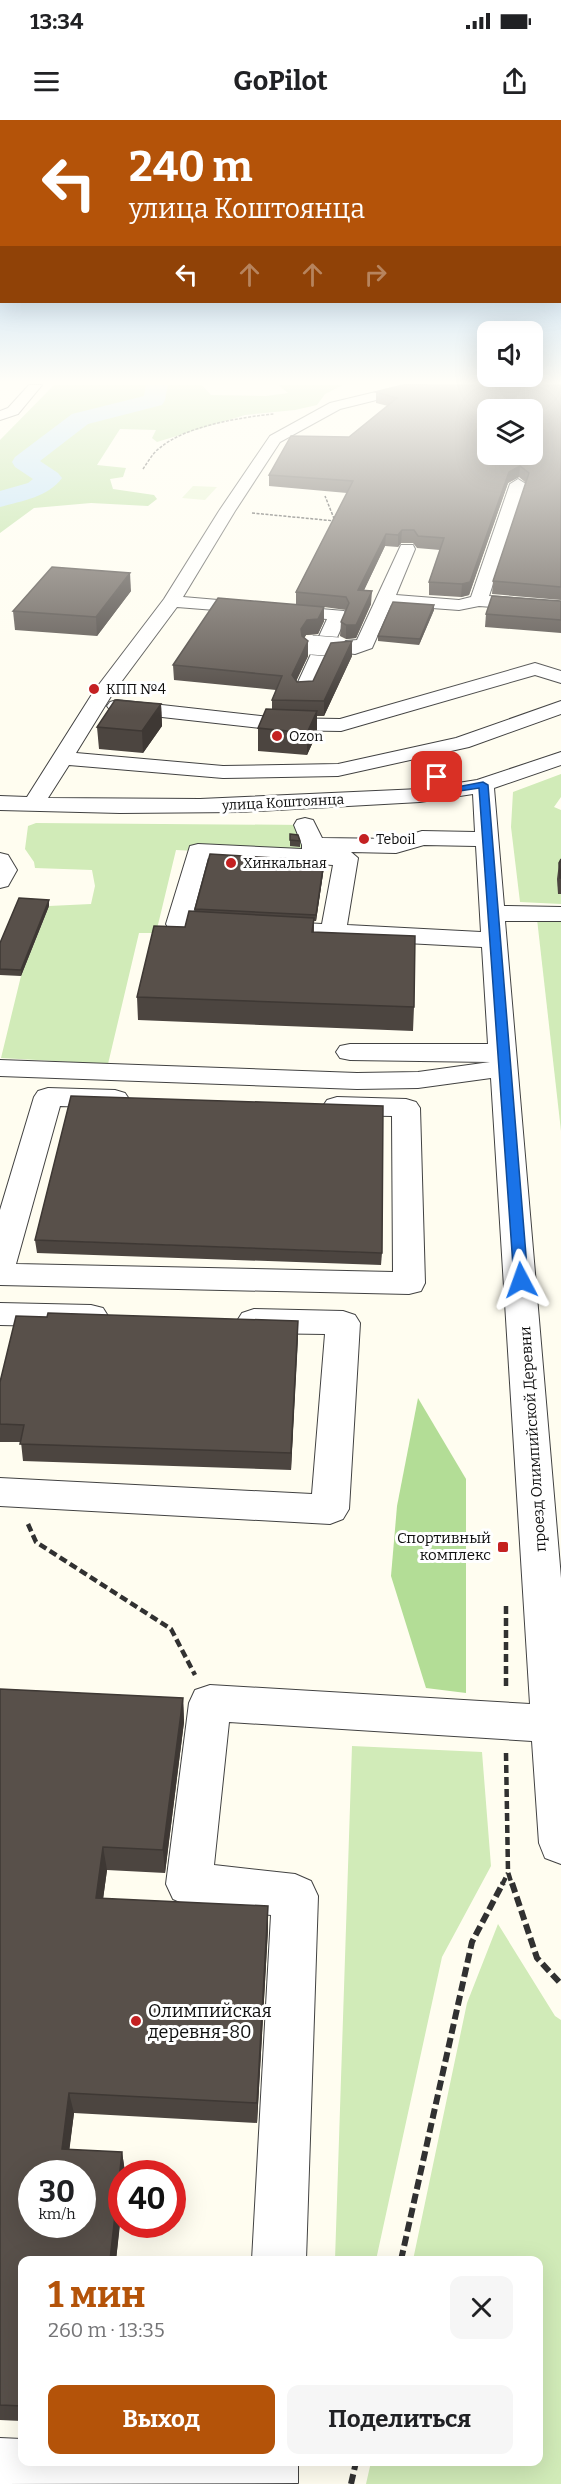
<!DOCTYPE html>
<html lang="ru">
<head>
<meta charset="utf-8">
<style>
  :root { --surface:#fff; --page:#f6f6f6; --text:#202124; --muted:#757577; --accent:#b45309 }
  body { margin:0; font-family:Bitter,serif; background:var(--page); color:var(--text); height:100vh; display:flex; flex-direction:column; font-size:22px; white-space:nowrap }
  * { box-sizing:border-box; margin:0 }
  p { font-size:20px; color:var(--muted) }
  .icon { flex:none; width:33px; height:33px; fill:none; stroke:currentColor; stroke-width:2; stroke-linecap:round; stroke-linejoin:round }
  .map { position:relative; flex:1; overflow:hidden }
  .details { position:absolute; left:18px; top:2136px; width:525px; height:210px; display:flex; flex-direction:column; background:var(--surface); border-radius:12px; box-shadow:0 6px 24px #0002 }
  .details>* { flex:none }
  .top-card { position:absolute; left:0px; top:0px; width:561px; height:183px; box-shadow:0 6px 24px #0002; background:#b45309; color:#fff; overflow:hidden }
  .controls { position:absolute; left:477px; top:201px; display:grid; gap:12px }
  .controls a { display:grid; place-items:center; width:66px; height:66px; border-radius:12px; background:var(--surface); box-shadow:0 6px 24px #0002; font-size:30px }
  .speed { position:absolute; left:18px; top:2040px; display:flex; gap:12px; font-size:30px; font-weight:700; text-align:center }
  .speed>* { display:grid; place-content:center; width:78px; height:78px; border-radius:50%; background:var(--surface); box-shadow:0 6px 24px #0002; line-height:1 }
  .speed small { font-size:15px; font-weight:400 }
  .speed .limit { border:9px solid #d22; background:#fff; color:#111 }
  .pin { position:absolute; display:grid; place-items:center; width:51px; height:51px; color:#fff; margin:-26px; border-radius:12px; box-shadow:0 3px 9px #0006 }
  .me { position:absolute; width:66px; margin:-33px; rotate:356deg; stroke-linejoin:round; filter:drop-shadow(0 0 4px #0008) }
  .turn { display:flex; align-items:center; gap:21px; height:126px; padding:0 30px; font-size:27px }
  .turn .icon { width:78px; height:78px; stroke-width:2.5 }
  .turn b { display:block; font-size:42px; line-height:51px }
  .lanes { display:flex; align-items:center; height:57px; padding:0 30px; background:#0003; justify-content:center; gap:30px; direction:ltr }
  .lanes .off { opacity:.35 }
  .round { display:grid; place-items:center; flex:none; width:63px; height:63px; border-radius:12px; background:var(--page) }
  .headline { display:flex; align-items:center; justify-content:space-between; height:102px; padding:0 30px }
  h1 { font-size:36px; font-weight:700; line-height:45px; color:var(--accent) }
  .button { display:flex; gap:12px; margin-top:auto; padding:12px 30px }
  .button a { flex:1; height:69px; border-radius:12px; background:var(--accent); color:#fff; font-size:24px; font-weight:700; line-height:69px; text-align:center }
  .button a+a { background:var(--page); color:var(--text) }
  .status { display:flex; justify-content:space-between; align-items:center; height:42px; padding:0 30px; background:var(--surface); direction:ltr }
  .status svg { height:16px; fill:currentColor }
  header { display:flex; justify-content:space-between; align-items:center; height:78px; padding:0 30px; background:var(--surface); font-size:27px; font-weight:700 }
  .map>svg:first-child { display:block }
  .green { fill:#d1ebb8 }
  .forest { fill:#b3dd96 }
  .pitch { fill:#e3f2ca }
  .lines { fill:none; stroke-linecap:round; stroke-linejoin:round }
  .river { fill:#b3dcf8; fill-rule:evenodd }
  .minor-casing { stroke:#424242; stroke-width:2 }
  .path-far2 { stroke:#313131; stroke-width:1.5; stroke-dasharray:3 1.5; stroke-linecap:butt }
  .path-far1 { stroke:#313131; stroke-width:4.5; stroke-dasharray:8 4; stroke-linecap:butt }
  .path { stroke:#313131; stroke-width:6; stroke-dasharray:10 4.5; stroke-linecap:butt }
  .minor { fill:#fff; fill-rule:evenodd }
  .minor-bridge-casing { stroke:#424242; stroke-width:20; stroke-linecap:butt }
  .minor-bridge { stroke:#fff; stroke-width:19 }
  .wall { fill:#4c4540 }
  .shaded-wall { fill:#3e3834 }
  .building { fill:#58504a; stroke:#3e3834; stroke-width:1.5; fill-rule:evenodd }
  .route { fill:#1a73e8; stroke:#114b97; stroke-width:1.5 }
  .poi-dot { fill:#c42122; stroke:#fff; stroke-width:2 }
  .labels { text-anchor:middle; stroke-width:6; stroke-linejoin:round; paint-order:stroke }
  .far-poi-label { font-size:14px; fill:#0f0f0f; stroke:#fff; text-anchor:start }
  .far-street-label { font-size:14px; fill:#0f0f0f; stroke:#fff }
  .street-label { font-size:15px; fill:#0f0f0f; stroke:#fff }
  .poi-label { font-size:15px; fill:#0f0f0f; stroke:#fff; text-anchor:end }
  .near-poi-label { font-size:18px; fill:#0f0f0f; stroke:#fff; text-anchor:start }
</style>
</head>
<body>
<div class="status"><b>13:34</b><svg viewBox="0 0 49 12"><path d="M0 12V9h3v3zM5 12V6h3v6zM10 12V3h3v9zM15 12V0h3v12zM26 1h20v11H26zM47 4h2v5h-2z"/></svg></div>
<header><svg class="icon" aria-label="menu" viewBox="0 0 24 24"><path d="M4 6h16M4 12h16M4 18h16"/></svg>GoPilot<svg class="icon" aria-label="share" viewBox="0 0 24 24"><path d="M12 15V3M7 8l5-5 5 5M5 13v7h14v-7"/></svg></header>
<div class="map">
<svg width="561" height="2364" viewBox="0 0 561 2364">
  <rect width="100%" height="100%" fill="#fffdf0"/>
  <g class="green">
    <polygon points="561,654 561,677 554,687 561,690 561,750 558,773 561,774 561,784 520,782 511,707 513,672"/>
    <polygon points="36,703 305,705 313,737 176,730 156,813 139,813 108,944 1,938 21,856 49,786 91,784 95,766 92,750 35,748 34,742 25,729 28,706"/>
    <polygon points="537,799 561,801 561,1011"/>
    <polygon points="352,1626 482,1632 491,1746 442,1837 376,2140 335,2140"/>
    <polygon points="498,1804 555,1896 561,1900 561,2364 366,2364 371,2342 538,2342 538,2140 413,2140 467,1883"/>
  </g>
  <g class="forest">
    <polygon points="54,265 202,265 211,275 266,276 288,273 278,265 343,265 325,274 317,285 295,290 245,295 157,322 152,318 156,310 120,309 97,345 126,348 123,357 110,359 113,369 154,375 157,379 148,386 91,383 34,388 0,413 0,320"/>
    <polygon points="418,1278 466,1359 466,1573 426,1568 391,1456 397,1386"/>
  </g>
  <polygon class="pitch" points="193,366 217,367 205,380 182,378"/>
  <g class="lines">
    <path class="river" d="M146 265H168L165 280 162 285 88 304 40 341 58 353 62 358C48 377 22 381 0 387V371L28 363 33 359 15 347 12 342 15 337 72 294 144 276Z"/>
    <defs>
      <g id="minor">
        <polygon points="29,265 42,265 18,294 0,300 0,291 8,288"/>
        <path d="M405 265H426L425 268 340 289 280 322 235 391 183 477 344 491 347 495 335 522 357 520 401 425H413L415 429 396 475 459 480 471 477 510 364 518 359 526 364 489 476 561 482V492L479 486 459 490 391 485 372 528 355 534 331 531 314 571 311 575H297L294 571 327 499 177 487 113 573 76 633 223 646 338 644 456 618 561 581V594L469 627 338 656 223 658 69 645 48 678 200 679 420 669 477 660 561 632V645L494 668 504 786 561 787V801H505L561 1458V1744L545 1738 539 1723 532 1621 229 1602 214 1745 295 1754 311 1761 318 1776 306 2140H252L271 1795 189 1786 173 1779 166 1764 189 1583 195 1570 210 1565 530 1584 491 958 418 968 357 969 0 956V940L357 953 418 952 490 942 350 940 340 938 336 932 340 926 350 924H488L482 827 178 811 169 809 166 804 190 726 198 724 302 729V725L294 705 297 700 305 698 313 700 322 718 395 719 422 711 475 712 473 674 420 682 240 692 120 693 0 690V676L27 677 94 571 164 479 219 391 270 316 330 283ZM424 725 476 726 481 812 347 805 358 738 351 732 396 733ZM208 738 333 745 322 804 192 797Z"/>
        <polygon points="535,543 561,551 561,563 535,555 341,611 278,610 117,592 110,590 107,586 110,582 117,580 278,598 340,599"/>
        <polygon points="0,733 8,735 17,750 8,766 0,768"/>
        <polygon points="48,968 115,970 125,973 129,979 125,985 115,988 60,986 16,1144 393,1152 392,996 337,995 327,992 323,986 327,980 337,977 406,979 416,982 420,988 425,1163 421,1171 409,1174 0,1165 0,1090 34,977 38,971"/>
        <polygon points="0,1183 91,1185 103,1188 108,1196 103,1204 91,1207 0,1205"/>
        <polygon points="254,1189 343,1191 355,1195 360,1203 349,1389 343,1399 330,1404 0,1386 0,1358 312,1374 325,1214 254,1213 242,1209 237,1201 242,1193"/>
        <polygon points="0,2318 22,2319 22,2342 298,2342 298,2363 0,2364"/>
      </g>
    </defs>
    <use href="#minor" class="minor-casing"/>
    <g class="path-far2">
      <path d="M143 349C148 342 153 332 161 327 186 306 242 297 274 294"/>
      <polyline points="252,393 335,401 325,376"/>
    </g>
    <g class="path-far1">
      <polyline points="28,1404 36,1422 171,1509 195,1555"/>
      <polyline points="506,1486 506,1569"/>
      <polyline points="506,1633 508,1752 512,1765"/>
      <polyline points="502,1765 508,1753"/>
    </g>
    <g class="path">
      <polyline points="512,1763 537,1838 561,1864"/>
      <polyline points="401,2140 472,1822 503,1763"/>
      <polyline points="351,2364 356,2342"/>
    </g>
    <use href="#minor" class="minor"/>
    <defs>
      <polyline id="minor-bridge" points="312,525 338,527"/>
    </defs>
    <use href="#minor-bridge" class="minor-bridge-casing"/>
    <use href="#minor-bridge" class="minor-bridge"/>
  </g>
  <g class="wall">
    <polygon points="561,265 561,480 492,474 493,461 526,363 519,357 508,363 469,475 461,477 429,475 429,462 440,430 417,428 413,423 401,423 398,427 385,426 364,470 371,484 356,518 346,519 340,516 341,502 346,490 324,487 324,501 318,514 306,515 304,518 308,536 296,561 297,562 313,561 352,521 352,536 324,596 317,596 317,613 307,635 258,631 258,608 272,589 272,580 276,570 174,560 173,545 296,484 296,472 347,373 269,366 269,355 349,317 388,286 376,283 376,272"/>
    <polygon points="131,471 97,516 15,510 13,491"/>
    <polygon points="561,481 561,513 485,507 486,494"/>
    <polygon points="434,485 434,490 419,525 378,521 378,516"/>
    <polygon points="161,584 162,606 143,633 99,629 97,607"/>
    <polygon points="290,714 300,721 300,727 290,726"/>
    <polygon points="561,739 561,774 558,774 557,759 559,743"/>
    <polygon points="324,747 316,801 314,801 314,812 414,887 413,911 138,900 137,877 185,807 195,792 195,789"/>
    <polygon points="49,786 21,856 0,855 0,823"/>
    <polygon points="35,1120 382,1133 381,1145 37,1133"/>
    <polygon points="47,1197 298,1201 291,1350 23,1341 21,1322 0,1322 0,1262"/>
    <polygon points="0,1569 183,1578 184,1602 165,1753 107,1750 103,1779 268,1786 268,1809 257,2003 74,1993 69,2030 122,2032 125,2052 116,2140 22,2140 22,2301 0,2300"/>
  </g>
  <g class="shaded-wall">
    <polygon points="520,346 519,357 508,363 469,475 461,477 462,464 509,352"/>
    <polygon points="402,410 401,423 398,427 398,415"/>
    <polygon points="386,414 385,426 358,483 358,470"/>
    <polygon points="130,453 131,471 97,516 96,497"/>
    <polygon points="372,471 371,484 356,518 346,519 346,505"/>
    <polygon points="434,485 434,490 419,525 420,519"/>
    <polygon points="324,487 324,501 318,514 306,515 301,524 301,509 307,500"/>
    <polygon points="308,521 308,536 292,570 292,555"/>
    <polygon points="352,521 352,536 324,596 324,581"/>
    <polygon points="161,584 162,606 143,633 142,611"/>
    <polygon points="317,591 317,613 307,635 307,613"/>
    <polygon points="324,741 324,747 316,801 316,795"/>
    <polygon points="49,780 49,786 21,856 21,850"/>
    <polygon points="298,1201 298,1219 291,1350 291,1333"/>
    <polygon points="183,1578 184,1602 165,1753 163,1730"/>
    <polygon points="103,1727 107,1750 100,1801 96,1778"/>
    <polygon points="268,1786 268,1809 257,2003 257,1983"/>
    <polygon points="69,1973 74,1993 67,2049 62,2029"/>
    <polygon points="122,2032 125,2052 125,2054 122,2054 122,2087 116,2140 110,2140"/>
  </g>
  <g class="building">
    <path d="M403 265H561V467L493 461 529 353 520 346 509 352 470 462 462 464 429 462 444 418 418 416 414 410H402L398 415 386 414 358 470 372 471 356 505H346L341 502 349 483 346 477 296 472 353 361 269 355 291 316 349 317 397 278 376 272ZM488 290H532V334H488Z"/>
    <polygon points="52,447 130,453 96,497 13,491"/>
    <polygon points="492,476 561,481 561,500 486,494"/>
    <polygon points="218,478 324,487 318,499 307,500 301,509 302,516 308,521 292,555 297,562 313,561 331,523 352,521 324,581 272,580 282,556 173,545"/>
    <polygon points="393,482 434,485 420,519 378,516"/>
    <polygon points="115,580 161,584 142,611 97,607"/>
    <polygon points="266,589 317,591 307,613 258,608"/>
    <polygon points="290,714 298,715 300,721 290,720"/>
    <polygon points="210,734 324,741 316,795 195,789"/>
    <polygon points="561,739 561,758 560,758 559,743"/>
    <polygon points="19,778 49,780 21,850 0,849 0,823"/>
    <polygon points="189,791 314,798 312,812 415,816 414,887 137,877 154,806 185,807"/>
    <polygon points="71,976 383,986 382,1133 35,1120"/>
    <polygon points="48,1193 298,1201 291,1333 20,1324 24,1305 0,1304 0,1262 16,1196 47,1197"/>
    <path d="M0 1569 183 1578 163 1730 103 1727 96 1778 268 1786 257 1983 69 1973 62 2029 122 2032 110 2140H22V2286L0 2285ZM32 2054H82V2104H32Z"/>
  </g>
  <linearGradient id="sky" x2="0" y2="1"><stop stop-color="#93c4ee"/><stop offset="0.44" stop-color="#fffef8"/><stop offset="1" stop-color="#fffef8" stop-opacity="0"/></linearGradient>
  <rect width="561" height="596" fill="url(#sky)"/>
  <polygon class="route" points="434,655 440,655 457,667 483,662 488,665 528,1160 521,1164 514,1160 479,668 453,672 434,659"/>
  <g class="poi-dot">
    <circle cx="94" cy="569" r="6"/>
    <circle cx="277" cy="616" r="6"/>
    <circle cx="364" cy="719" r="6"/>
    <circle cx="231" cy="743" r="6"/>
    <rect x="497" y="1421" width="12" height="12" rx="3"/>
    <circle cx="136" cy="1901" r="6"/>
  </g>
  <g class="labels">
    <g class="far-poi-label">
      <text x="106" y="574">КПП №4</text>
      <text x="289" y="621">Ozon</text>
      <text x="376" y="724">Teboil</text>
      <text x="243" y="748">Хинкальная</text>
    </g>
    <g class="far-street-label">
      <text transform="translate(283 682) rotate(-3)" y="5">улица Коштоянца</text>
    </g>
    <g class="street-label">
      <text transform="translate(533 1319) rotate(-94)" y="5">проезд Олимпийской Деревни</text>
    </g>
    <g class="poi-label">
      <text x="491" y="1423">Спортивный<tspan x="491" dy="17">комплекс</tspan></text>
    </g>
    <g class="near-poi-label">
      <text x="148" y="1897">Олимпийская<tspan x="148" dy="21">деревня-80</tspan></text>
    </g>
  </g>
</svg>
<div class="controls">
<a><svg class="icon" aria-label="sound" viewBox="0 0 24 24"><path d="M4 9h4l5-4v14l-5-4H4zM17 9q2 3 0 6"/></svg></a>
<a><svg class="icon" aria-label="layers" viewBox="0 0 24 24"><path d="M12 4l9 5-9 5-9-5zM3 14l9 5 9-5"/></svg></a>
</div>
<div class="speed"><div>30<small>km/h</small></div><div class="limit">40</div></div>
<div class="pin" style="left:437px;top:657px;background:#d93025"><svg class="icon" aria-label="arrive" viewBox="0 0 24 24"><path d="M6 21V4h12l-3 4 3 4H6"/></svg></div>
<svg class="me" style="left:521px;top:1160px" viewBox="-20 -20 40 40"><path d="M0-17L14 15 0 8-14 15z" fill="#1a73e8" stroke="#fff" stroke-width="4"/></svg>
<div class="top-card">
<div class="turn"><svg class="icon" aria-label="left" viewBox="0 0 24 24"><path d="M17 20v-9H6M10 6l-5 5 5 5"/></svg><div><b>240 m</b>улица Коштоянца</div></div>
<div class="lanes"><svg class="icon" aria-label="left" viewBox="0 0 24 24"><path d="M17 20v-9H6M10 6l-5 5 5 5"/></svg><svg class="icon off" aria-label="ahead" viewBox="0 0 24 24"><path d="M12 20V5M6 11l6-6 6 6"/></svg><svg class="icon off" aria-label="ahead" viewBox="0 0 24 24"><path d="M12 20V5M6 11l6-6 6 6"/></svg><svg class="icon off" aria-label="right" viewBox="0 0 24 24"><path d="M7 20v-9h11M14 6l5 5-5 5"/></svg></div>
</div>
<section class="details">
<div class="headline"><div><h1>1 мин</h1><p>260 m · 13:35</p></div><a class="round"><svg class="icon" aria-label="close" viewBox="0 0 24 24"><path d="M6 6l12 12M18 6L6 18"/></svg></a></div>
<div class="button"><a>Выход</a><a>Поделиться</a></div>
</section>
</div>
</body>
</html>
